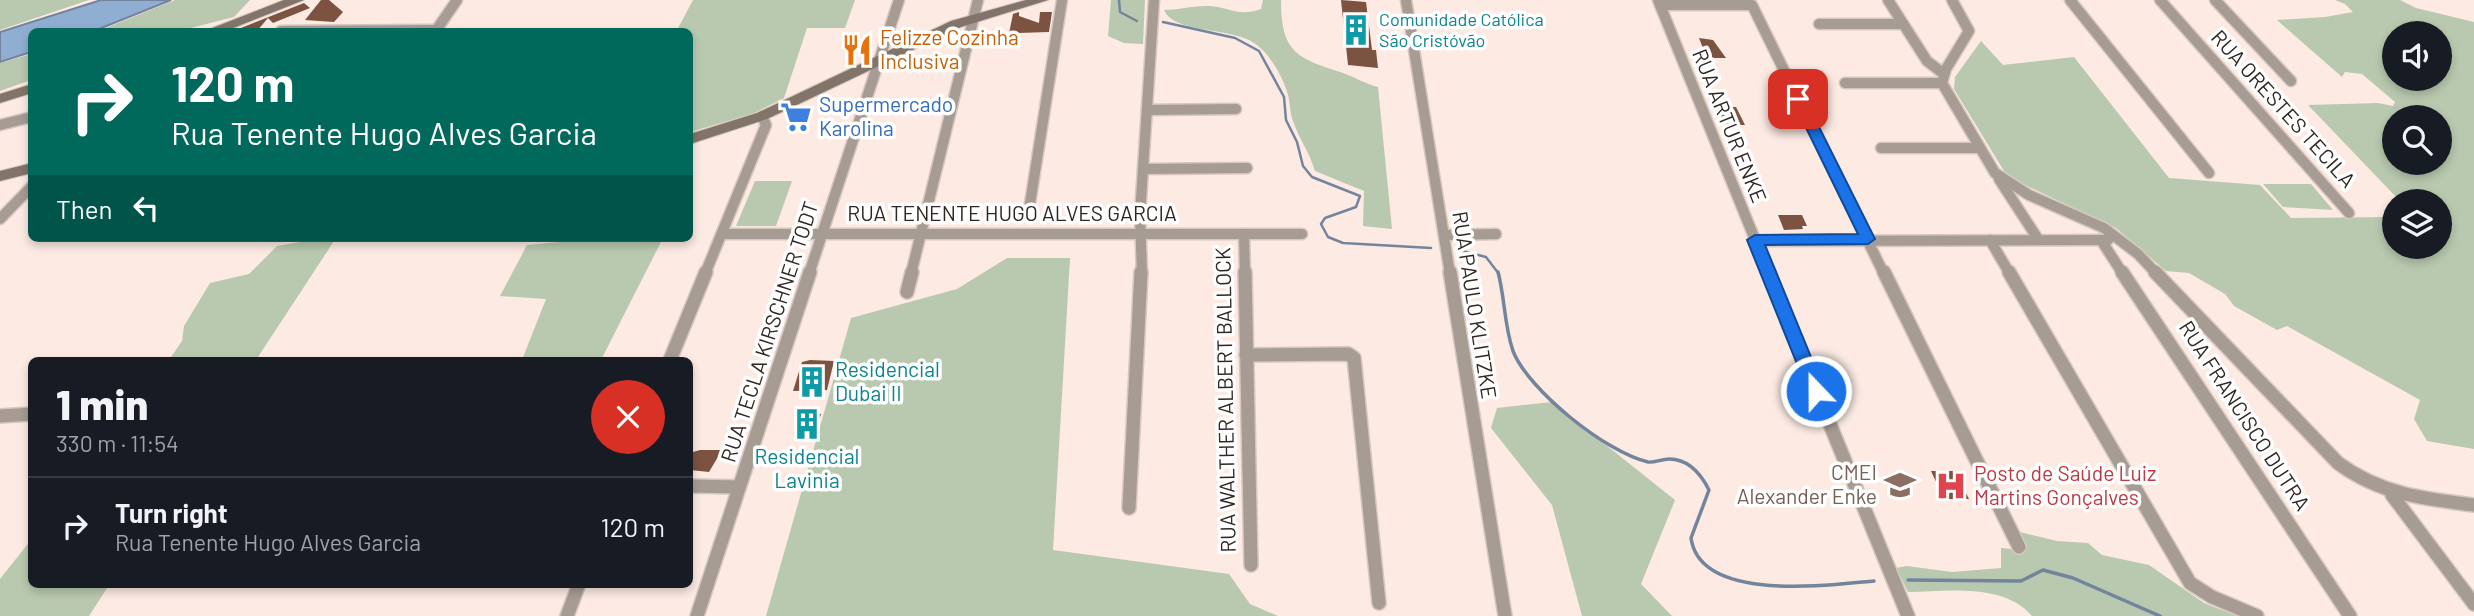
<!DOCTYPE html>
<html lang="en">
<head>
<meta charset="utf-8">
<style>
  :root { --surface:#171b24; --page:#20242c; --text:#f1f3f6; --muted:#9ea1a6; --line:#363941 }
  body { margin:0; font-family:Barlow,sans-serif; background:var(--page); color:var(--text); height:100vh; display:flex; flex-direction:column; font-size:26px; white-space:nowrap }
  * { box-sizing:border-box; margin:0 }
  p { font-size:23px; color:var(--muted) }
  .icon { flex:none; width:38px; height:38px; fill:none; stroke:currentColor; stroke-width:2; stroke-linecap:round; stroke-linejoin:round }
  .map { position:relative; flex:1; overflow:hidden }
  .sheet { position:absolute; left:28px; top:357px; width:665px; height:231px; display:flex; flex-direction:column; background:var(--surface); border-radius:10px; box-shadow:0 4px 10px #0003 }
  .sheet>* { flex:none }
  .banner { position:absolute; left:28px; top:28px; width:665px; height:214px; border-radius:10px; box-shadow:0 4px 10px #0003; background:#00695c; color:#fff; overflow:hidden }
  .fabs { position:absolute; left:2382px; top:21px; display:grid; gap:14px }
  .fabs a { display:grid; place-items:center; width:70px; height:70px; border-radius:50%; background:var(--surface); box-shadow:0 4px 10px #0003; font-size:35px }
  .pin { position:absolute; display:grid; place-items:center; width:60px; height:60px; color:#fff; margin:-30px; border-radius:14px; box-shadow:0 4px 10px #0006 }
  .me { position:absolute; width:77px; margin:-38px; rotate:338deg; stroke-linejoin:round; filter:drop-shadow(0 0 5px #0008) }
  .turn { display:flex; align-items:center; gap:24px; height:147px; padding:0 28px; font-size:32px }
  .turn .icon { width:91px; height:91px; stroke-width:2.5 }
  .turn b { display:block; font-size:49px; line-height:60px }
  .then { display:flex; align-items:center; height:66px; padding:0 28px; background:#0003; gap:14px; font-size:26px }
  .round { display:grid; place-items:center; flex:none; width:74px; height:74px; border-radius:37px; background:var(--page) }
  .overview { display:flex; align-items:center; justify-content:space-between; height:119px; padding:0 28px }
  h1 { font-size:42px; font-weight:800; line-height:52px }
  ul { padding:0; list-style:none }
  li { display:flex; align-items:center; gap:21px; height:98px; padding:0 28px; border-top:2px solid var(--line) }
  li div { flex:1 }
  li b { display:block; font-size:26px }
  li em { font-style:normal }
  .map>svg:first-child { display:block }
  .green { fill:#b9c9af; fill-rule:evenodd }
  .water { fill:#90add2; stroke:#73849d; stroke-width:2 }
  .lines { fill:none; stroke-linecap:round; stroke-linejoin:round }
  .stream-far1 { stroke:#73849d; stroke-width:2.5 }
  .stream { stroke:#73849d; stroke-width:3.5 }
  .building { fill:#7c5240 }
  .street-far1-casing { stroke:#d7c7c0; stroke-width:13 }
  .street-casing { stroke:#d7c7c0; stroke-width:16 }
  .secondary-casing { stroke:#d7c7c0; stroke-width:2 }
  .street-far1 { stroke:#a69c94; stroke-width:10 }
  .street { stroke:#a69c94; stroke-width:13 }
  .secondary { fill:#837469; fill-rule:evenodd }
  .route { fill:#1a73e8; stroke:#114b97; stroke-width:2 }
  .labels { text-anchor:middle; stroke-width:7; stroke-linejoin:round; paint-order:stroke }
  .far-culture-label { font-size:18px; fill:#0d838f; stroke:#fff; text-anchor:start }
  .food-label { font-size:21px; fill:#c56008; stroke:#fff; text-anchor:start }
  .shop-label { font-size:21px; fill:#366cbe; stroke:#fff; text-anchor:start }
  .street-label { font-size:21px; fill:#2f2521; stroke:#fff }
  .culture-label { font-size:21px; fill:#0d838f; stroke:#fff; text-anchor:start }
  .education-label { font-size:21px; fill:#785e54; stroke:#fff; text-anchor:end }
  .health-label { font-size:21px; fill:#be3a42; stroke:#fff; text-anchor:start }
</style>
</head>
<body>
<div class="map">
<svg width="2474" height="616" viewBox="0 0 2474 616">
  <rect width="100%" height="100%" fill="#fceae3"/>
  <g class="green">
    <polygon points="0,0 89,0 0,30"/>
    <polygon points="175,0 250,0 234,17 179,31 96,32"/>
    <polygon points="693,0 855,0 845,28 807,28 784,98 752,114 690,132 690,32 676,32"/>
    <polygon points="1111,0 1145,0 1143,44 1124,43 1108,36"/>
    <path d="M1263 0H1281C1281 53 1297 58 1343 73 1355 77 1365 84 1378 87L1392 229 1363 226 1364 191 1315 171C1310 153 1299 139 1293 121 1290 113 1290 103 1288 95 1283 77 1271 56 1257 45 1234 26 1175 35 1164 10 1178 10 1191 6 1205 6 1227 5 1236 18 1261 9Z"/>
    <path d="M2335 0H2400L2416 8 2474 22V449L2427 441 2414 419 2420 400 2287 326 2277 330 2234 306 2225 294 2189 273 2166 271 2116 228 2021 183 2004 171 1954 89 1955 77 1981 41 2003 65 2074 57 2169 178 2260 185 2291 218 2394 217V247H2440V201H2400L2308 105 2378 103 2393 106 2395 102 2362 74 2345 72 2342 77 2277 20 2325 17 2353 12 2345 4ZM2394 33H2440V79H2394ZM2394 117H2440V163H2394Z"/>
    <polygon points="31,54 31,80 0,91 0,63"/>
    <polygon points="755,181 792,181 776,226 736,226"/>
    <polygon points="2263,184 2311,184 2333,210 2283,207"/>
    <polygon points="324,238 336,238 256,360 169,360 182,341 184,326 210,283 249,274 277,246"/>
    <polygon points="572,238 663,238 601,360 522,360 546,299 500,296 527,245 571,241"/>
    <polygon points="1007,258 1070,258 1053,550 1229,574 1250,604 1278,616 766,616 851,318 957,289"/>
    <polygon points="1552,402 1675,500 1641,584 1672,616 1582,616 1552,505 1491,428 1497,408"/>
    <path d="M2016 531 2057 541 2088 543 2102 555 2149 565 2204 603 2237 616H2032C2005 583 1947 591 1908 592L1896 568 1907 566 1952 572 2001 568V548L2012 549Z"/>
    <polygon points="31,540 32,584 109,585 89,616 0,616 0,579"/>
  </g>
  <polygon class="water" points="101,0 171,0 94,31 32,32 31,52 0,62 0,32"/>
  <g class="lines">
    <g class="stream-far1">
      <polyline points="1119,0 1120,12 1137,21"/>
      <polyline points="1163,22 1235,38 1259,51 1284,97 1286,120 1297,142 1303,166 1312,177 1360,196 1356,207 1325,218 1321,224 1328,237 1343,243 1431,248"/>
      <polyline points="1459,250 1486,257 1499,274"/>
    </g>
    <g class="stream">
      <path d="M1498 272C1505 298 1504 325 1513 351 1528 390 1607 453 1648 462 1654 463 1662 459 1669 459 1688 459 1701 474 1709 490L1691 538C1700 603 1829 585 1874 581"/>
      <polyline points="1908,580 2021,581 2043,570 2073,578 2160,616"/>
    </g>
  </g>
  <g class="building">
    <polygon points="321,0 329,0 343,12 334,22 305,20"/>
    <polygon points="1341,0 1366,2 1372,50 1376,50 1378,68 1348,65"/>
    <polygon points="304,3 310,8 273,23 268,18 256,32 231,32"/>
    <polygon points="1019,12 1019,16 1039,23 1040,12 1052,12 1049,32 1018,33 1018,42 1007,43 1013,14"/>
    <polygon points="1699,38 1713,40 1726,58 1707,58"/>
    <polygon points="1717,107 1736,107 1745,125 1725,125"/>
    <polygon points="1778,215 1802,215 1807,226 1802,226 1803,229 1784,230"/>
    <polygon points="810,360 834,361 827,390 793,391 802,362"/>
    <polygon points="821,414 816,430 796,430 798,415"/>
    <polygon points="700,450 722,450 709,472 690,470 693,452"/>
    <polygon points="1931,471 1955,471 1969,499 1944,499"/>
  </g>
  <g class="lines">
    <defs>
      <g id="street-far1">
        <polyline points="1406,0 1450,274"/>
        <polyline points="1658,0 1769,274"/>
        <polyline points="1888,0 1927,61 1944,74"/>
        <polyline points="1952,0 1969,31 1946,69 1942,83 1995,173 2029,195 2104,228 2138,254 2157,274"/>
        <polyline points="2070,0 2209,173"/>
        <polyline points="2160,0 2349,213"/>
        <polyline points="2215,0 2291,81"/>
        <polyline points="1660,5 1752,5 1884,274"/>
        <polyline points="1819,24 1903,24"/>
        <polyline points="281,31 436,30"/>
        <polyline points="435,32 457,0"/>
        <polyline points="1845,83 1942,83"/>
        <polyline points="1147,110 1236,109"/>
        <polyline points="0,125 32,117"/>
        <polyline points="1881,148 1979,148"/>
        <polyline points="1143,169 1247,168"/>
        <polyline points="1999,179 2038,239"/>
        <polyline points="1029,210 1062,0"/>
        <polyline points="0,219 32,186"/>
        <polyline points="722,234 1302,234"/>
        <polyline points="1244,235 1245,274"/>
        <polyline points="1444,235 1496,234"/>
        <polyline points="1990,240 2010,274"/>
        <polyline points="2101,240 2123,274"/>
        <polyline points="1755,241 2108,240"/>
        <polyline points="705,274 766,125 762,116"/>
        <polyline points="809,274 899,0"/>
        <polyline points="911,274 978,0"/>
        <polyline points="1142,274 1140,215 1154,0"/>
      </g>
      <g id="street">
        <polyline points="1245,272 1251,565"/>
        <polyline points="1450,272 1505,616"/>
        <polyline points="1768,272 1908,616"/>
        <polyline points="1884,272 2019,547"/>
        <polyline points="2009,272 2190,583 2212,597 2257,616"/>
        <polyline points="2122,272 2350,616"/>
        <path d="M2155 272 2338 463C2380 494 2423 499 2474 505"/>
        <polyline points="907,292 912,272"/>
        <polyline points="1246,355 1348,354 1354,358 1379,603"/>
        <polyline points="670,360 706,272"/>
        <polyline points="0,416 32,414"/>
        <polyline points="690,486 739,487"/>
        <polyline points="2392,495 2474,604"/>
        <polyline points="1129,508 1141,272"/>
        <polyline points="567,616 579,584"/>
        <polyline points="697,616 810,272"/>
      </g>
      <g id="secondary">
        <polygon points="284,0 304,0 223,32 202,32"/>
        <polygon points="1026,0 1048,0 961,27 767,119 690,144 690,134 757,113 951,21"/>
        <polygon points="32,84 32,93 0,103 0,94"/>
        <polygon points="32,163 32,173 0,181 0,171"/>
      </g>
    </defs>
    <use href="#street-far1" class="street-far1-casing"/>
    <use href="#street" class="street-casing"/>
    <use href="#secondary" class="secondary-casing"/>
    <use href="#street-far1" class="street-far1"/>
    <use href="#street" class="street"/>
    <use href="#secondary" class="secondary"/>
  </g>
  <polygon class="route" points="1798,95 1805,99 1875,239 1868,244 1765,245 1825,391 1816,397 1808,391 1747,240 1755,235 1858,234 1792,99"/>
  <defs>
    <symbol id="building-bare" viewBox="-9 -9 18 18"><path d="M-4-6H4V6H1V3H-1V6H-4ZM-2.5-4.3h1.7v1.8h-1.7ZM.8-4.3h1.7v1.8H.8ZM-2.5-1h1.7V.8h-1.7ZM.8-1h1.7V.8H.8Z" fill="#0f9aa8" stroke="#fff" stroke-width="2.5" paint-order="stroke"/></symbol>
    <symbol id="restaurant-bare" viewBox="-9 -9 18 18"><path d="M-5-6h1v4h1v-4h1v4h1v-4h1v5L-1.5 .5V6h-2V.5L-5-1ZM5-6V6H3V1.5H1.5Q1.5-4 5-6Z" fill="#e8710a" stroke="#fff" stroke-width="2.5" paint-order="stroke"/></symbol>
    <symbol id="supermarket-bare" viewBox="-9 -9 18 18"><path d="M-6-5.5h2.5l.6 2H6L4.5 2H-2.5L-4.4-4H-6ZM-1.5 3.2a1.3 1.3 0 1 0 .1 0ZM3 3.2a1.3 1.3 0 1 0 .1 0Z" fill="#3f7fe0" stroke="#fff" stroke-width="2.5" paint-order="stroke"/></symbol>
    <symbol id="school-bare" viewBox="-9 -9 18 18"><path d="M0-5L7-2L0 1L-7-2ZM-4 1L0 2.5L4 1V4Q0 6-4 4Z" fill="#8d6e63" stroke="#fff" stroke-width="2.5" paint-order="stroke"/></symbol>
    <symbol id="hospital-bare" viewBox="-9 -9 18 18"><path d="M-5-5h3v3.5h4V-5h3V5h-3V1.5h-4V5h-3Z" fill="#e0444e" stroke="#fff" stroke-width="2.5" paint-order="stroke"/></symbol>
  </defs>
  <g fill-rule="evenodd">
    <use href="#building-bare" x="1334" y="8" width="44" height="44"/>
    <use href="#restaurant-bare" x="835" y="28" width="44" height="44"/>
    <use href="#supermarket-bare" x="774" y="95" width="44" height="44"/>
    <use href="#building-bare" x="790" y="360" width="44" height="44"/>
    <use href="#building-bare" x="785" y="402" width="44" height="44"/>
    <use href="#school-bare" x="1878" y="463" width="44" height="44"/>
    <use href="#hospital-bare" x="1929" y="464" width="44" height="44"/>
  </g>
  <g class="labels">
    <g class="far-culture-label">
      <text x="1379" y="26">Comunidade Católica<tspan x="1379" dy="21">São Cristóvão</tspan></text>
    </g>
    <g class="food-label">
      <text x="880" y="45">Felizze Cozinha<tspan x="880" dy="24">Inclusiva</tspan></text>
    </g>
    <g class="shop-label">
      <text x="819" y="112">Supermercado<tspan x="819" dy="24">Karolina</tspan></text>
    </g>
    <g class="street-label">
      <text transform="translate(2283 109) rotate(48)" y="7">RUA ORESTES TECILA</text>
      <text transform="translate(1729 126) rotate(68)" y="7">RUA ARTUR ENKE</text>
      <text x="1012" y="221">RUA TENENTE HUGO ALVES GARCIA</text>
      <text transform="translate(1474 305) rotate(81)" y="7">RUA PAULO KLITZKE</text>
      <text transform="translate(770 332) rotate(-72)" y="7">RUA TECLA KIRSCHNER TODT</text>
      <text transform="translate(1226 400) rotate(-91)" y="7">RUA WALTHER ALBERT BALLOCK</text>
      <text transform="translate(2244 416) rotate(57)" y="7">RUA FRANCISCO DUTRA</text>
    </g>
    <g class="culture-label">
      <text x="835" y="377">Residencial<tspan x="835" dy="24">Dubai II</tspan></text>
      <text x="807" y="464" text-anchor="middle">Residencial<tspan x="807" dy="24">Lavinia</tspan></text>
    </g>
    <g class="education-label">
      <text x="1877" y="480">CMEI<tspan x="1877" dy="24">Alexander Enke</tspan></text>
    </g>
    <g class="health-label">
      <text x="1974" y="481">Posto de Saúde Luiz<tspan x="1974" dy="24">Martins Gonçalves</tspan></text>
    </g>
  </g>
</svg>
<div class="fabs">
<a><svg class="icon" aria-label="sound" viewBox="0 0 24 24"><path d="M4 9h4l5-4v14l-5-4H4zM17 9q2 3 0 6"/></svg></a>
<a><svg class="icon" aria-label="search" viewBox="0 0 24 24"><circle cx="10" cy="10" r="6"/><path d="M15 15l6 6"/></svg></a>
<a><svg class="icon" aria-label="layers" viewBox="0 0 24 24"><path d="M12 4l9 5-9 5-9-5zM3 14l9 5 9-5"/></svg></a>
</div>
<div class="pin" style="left:1798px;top:99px;background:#d93025"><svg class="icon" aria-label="arrive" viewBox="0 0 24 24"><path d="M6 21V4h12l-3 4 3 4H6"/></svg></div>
<svg class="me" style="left:1816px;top:391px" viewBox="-20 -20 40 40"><circle r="17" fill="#1a73e8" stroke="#fff" stroke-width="3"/><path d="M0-11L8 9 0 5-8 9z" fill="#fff"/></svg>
<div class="banner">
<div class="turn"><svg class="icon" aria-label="right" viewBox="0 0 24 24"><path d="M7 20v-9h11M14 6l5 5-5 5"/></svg><div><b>120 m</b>Rua Tenente Hugo Alves Garcia</div></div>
<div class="then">Then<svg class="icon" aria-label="left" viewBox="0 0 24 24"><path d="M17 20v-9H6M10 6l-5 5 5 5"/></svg></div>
</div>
<section class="sheet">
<div class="overview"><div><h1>1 min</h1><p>330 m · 11:54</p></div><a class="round" style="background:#d93025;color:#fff"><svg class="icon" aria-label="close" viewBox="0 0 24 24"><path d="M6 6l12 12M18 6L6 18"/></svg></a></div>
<ul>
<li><svg class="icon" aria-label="right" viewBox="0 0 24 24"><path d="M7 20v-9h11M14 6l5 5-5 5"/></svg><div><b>Turn right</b><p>Rua Tenente Hugo Alves Garcia</p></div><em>120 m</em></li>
</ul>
</section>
</div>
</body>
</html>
